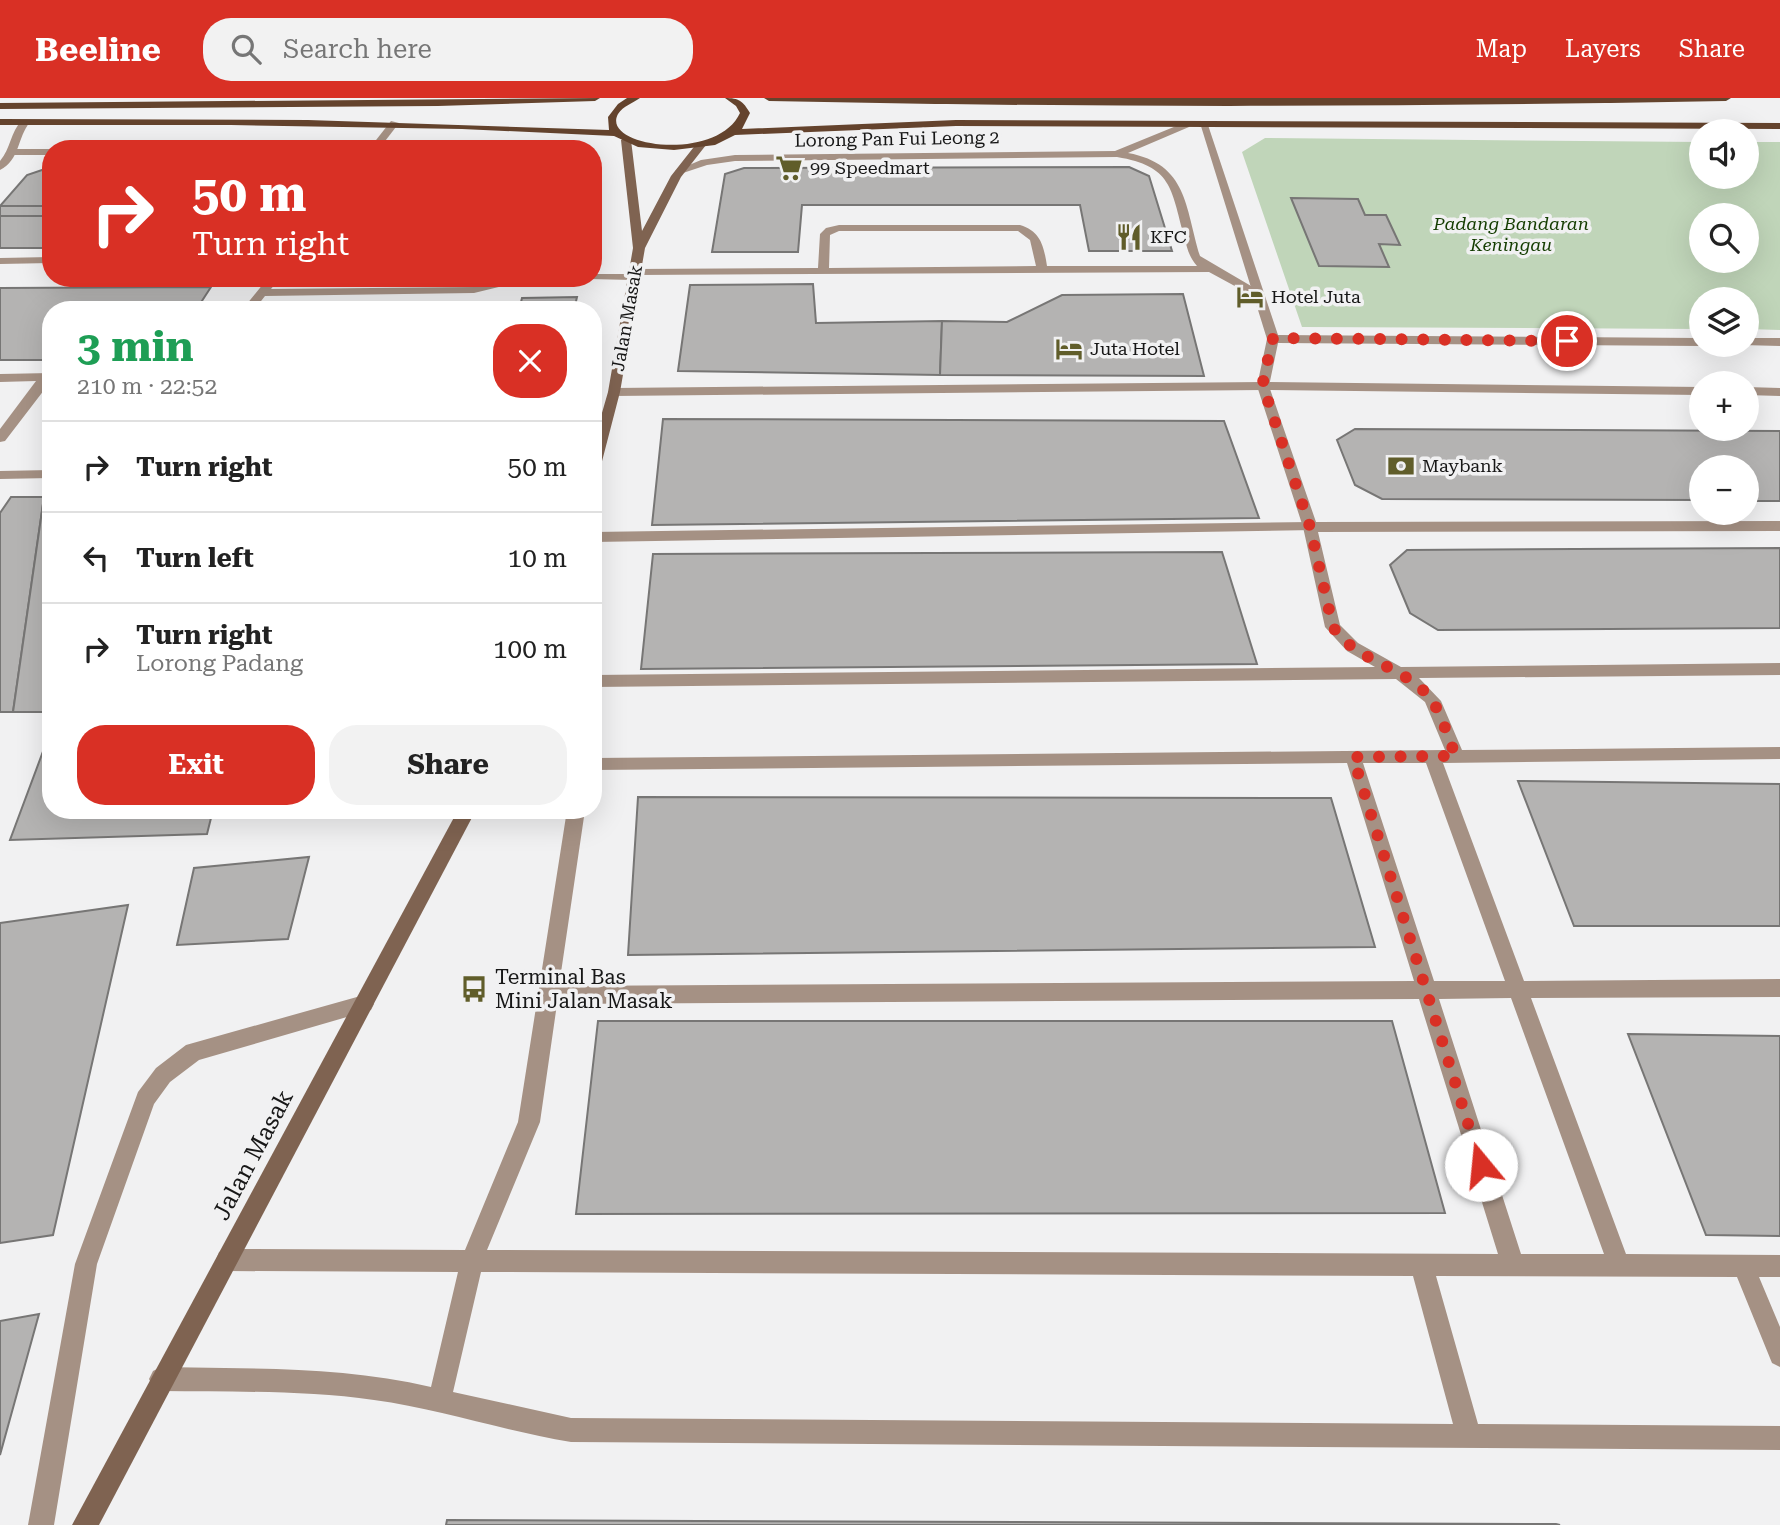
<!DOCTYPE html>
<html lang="en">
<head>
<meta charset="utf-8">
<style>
  :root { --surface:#fff; --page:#f2f2f2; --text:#222; --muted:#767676; --line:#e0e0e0; --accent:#d93025 }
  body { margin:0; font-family:"Roboto Serif",serif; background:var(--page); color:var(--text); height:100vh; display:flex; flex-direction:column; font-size:26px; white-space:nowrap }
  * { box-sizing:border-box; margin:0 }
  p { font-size:23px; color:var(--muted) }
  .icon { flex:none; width:38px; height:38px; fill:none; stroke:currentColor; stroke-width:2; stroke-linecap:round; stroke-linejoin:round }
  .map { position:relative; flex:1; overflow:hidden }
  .sheet { position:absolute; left:42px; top:203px; width:560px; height:518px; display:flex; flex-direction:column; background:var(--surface); border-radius:28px; box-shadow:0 7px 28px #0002 }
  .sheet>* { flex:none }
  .banner { position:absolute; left:42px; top:42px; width:560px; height:147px; border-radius:28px; box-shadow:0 7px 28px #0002; background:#d93025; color:#fff; overflow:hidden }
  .buttons { position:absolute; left:1689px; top:21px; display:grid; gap:14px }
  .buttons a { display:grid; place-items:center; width:70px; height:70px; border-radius:50%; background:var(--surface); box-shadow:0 7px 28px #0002; font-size:35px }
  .pin { position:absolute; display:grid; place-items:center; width:60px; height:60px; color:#fff; margin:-30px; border:4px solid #fff; border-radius:50%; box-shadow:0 2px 7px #0007 }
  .me { position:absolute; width:77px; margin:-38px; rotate:343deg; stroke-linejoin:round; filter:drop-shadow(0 0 5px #0008) }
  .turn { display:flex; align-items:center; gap:24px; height:147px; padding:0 35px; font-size:32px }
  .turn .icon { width:91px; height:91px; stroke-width:2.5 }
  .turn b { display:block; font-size:49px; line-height:60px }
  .round { display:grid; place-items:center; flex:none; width:74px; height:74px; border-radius:28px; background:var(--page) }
  .headline { display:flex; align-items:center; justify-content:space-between; height:119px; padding:0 35px }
  h1 { font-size:42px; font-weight:700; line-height:52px; color:#1e9e55 }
  .primary-button { display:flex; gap:14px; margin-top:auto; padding:14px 35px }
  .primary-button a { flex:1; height:80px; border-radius:28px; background:var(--accent); color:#fff; font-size:28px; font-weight:700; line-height:80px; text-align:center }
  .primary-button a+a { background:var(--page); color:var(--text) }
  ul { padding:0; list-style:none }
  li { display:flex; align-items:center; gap:21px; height:91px; padding:0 35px; border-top:2px solid var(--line) }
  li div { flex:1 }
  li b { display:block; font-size:26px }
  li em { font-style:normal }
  header { display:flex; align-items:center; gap:42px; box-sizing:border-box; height:98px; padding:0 35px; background:var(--accent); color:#fff }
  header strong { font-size:33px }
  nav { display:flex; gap:38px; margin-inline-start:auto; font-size:24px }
  .search { width:490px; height:63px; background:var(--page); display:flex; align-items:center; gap:18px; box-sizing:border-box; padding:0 24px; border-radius:28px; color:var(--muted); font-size:26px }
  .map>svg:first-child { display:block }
  .green { fill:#c0d5b9; fill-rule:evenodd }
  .building { fill:#b4b3b2; stroke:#777675; stroke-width:2 }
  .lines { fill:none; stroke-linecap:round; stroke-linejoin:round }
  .lane { fill:#a59184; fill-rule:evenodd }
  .street { fill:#a59184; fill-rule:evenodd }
  .secondary { fill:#7f6351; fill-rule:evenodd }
  .primary { fill:#64432d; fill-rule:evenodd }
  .route { stroke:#d93025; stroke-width:12; stroke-dasharray:0 21.6 }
  .labels { text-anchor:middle; stroke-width:7; stroke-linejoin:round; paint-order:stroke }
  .far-street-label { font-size:18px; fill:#171717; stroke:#f1f1f2 }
  .far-poi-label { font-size:18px; fill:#171717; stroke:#f1f1f2; text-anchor:start }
  .far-park-label { font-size:18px; font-style:italic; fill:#143d01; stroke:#f1f1f2 }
  .poi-label { font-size:21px; fill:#171717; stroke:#f1f1f2; text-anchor:start }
  .near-street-label { font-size:24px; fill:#171717; stroke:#f1f1f2 }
</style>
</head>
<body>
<header>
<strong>Beeline</strong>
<div class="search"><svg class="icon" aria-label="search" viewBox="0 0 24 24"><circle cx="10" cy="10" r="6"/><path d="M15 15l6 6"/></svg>Search here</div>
<nav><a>Map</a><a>Layers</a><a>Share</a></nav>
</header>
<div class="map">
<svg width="1780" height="1427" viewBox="0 0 1780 1427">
  <rect width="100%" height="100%" fill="#f1f1f2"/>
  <path class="green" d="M1265 40 1701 44V79H1746L1747 44H1780V232L1747 231 1746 201H1701V231L1302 229 1242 54ZM1701 117H1746V163H1701Z"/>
  <g class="building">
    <polygon points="51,69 51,108 0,108 27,77"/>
    <polygon points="1129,69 1149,78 1172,153 1089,153 1080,107 802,107 798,154 712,154 725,76 744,70"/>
    <polygon points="1291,100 1358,101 1365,117 1386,117 1400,147 1379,146 1389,169 1319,168"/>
    <rect x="0" y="108" width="51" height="10"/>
    <rect x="0" y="118" width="51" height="32"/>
    <polygon points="327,180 477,180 476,183 324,187"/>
    <polygon points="813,186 816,225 942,223 940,277 678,273 690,187"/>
    <polygon points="211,189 196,212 51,212 51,262 0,262 0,190"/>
    <polygon points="1183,196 1204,278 940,277 942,223 1007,224 1062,197"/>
    <polygon points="577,199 574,212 519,212 522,200"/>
    <polygon points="663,321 1224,323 1259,420 652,427"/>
    <polygon points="1355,331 1780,333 1780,403 1746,403 1746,369 1701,369 1701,402 1382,401 1355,387 1337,342"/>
    <polygon points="11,399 44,399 13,614 0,614 0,415"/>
    <polygon points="44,399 51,399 51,614 13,614"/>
    <polygon points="1780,450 1780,530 1438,532 1410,515 1390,467 1407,452"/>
    <polygon points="1222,454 1257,566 641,571 653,456"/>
    <polygon points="48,640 51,640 51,712 213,712 207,736 10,742"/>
    <polygon points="1518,683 1780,686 1780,828 1574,828"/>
    <polygon points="638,699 1331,700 1375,849 628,857"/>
    <polygon points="309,759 288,841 177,847 194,770"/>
    <polygon points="128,807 53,1137 0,1145 0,825"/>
    <polygon points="598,923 1392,923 1445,1115 576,1116"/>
    <polygon points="1628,936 1780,938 1780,1138 1706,1137"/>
    <polygon points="39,1216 0,1357 0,1223"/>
    <polygon points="447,1422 1556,1426 1560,1427 446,1427"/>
  </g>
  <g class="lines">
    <g class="lane">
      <path d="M1186 24 1189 25V29L1128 55C1188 66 1185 109 1200 158L1263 195V199H1255L1209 174 635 177 629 174 635 171 818 170 820 136 826 130 839 127H1020C1041 133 1044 149 1047 168H1197C1189 159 1187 150 1184 138 1171 90 1172 68 1117 59L735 63 707 67 680 76 675 73 701 62 735 57 1115 53ZM839 133H1018L1030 142 1036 168 829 170 830 137Z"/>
      <polygon points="381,48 447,48 452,51 376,51"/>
      <polygon points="51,51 51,57 13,57 8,54 13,51"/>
      <polygon points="1263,284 1701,289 1701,297 1263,292 614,298 608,294 614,290"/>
      <polygon points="1746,289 1780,290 1780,298 1746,297"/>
      <polygon points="51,372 51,380 0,381 0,373"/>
      <polygon points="1310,424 1317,429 1315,432 593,444 593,434"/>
      <polygon points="364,897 371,900 374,906 371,912 199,962 170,984 154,1006 97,1166 54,1427 28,1427 75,1166 138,994 156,970 186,947"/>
    </g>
    <g class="street">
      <path d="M22 22 30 24C17 40 20 62 0 72V63C11 50 10 35 22 22Z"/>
      <polygon points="391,23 399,25 379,51 369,51"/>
      <path d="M1200 25 1208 27 1278 237 1701 240V247H1705L1701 248 1278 245 1269 288 1316 424 1780 423V433L1318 434 1340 527 1358 545 1401 569 1780 565V577L1419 580 1441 603 1462 652 1780 649V661L1443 665 1524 883 1780 881V899L1531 900 1626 1156 1780 1157V1179H1759L1780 1229V1269L1772 1265 1737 1179 1436 1178 1478 1326 1780 1328V1352L571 1344C504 1333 440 1311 374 1302 303 1292 232 1294 161 1293L153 1289 149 1281 153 1273 161 1269C252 1271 342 1268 431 1289L458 1174 227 1173 219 1170 216 1162 219 1154 227 1151 465 1152 518 1024 567 712H585L559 888 1414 883 1347 665 593 672V660L1445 652 1425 604 1396 581 593 589V577L1375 569 1347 553 1325 529 1303 429 1257 288 1267 241ZM1363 665H1426L1505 883H1434ZM1511 900 1604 1156H1521L1439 901ZM1419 901 1498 1156 487 1152 540 1024 557 906ZM481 1174 1413 1178 1453 1326 571 1320 453 1294Z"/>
      <polygon points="51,159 51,165 0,166 0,160"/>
      <polygon points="593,176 633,176 639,179 633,182 589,181 593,180"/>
      <polygon points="268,180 280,180 271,191 474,189 513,180 536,180 474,195 265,198 254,212 242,212"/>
      <polygon points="1746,240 1780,240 1780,248 1742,247 1746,247"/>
      <polygon points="51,275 51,283 5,343 0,344 0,331 36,283 0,284 0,276"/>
    </g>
    <g class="secondary">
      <polygon points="626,39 631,42 642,133 671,78 697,45 706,47 681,79 645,150 620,294 600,371 593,375 593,346 608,294 633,150 621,42"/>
      <polygon points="458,712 476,712 99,1427 72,1427"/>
    </g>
    <g class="primary">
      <polygon points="600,0 595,3 438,8 0,11 0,5"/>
      <path d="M627 0H640C633 5 623 8 618 16 600 49 717 65 740 15L736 8 725 0C739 0 743 3 750 15L742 31 956 22 1780 25V31L956 28 735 37 715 47 674 52 638 49 614 38 462 31 231 27H0V21L308 22 609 32 608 19 618 6Z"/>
      <path d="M764 0H1731L1726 3C1407 9 1088 10 769 3Z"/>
    </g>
  </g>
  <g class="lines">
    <path class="route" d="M1481 1067 1353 659 1456 658C1447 639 1441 610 1425 594 1398 567 1355 562 1333 529L1310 429 1263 288C1263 271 1271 257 1273 240L1567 243"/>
  </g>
  <defs>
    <symbol id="supermarket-bare" viewBox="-9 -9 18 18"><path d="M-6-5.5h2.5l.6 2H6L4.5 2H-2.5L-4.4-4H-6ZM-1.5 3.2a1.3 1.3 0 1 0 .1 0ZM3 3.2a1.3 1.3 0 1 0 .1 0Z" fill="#605d2a" stroke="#f1f1f2" stroke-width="2.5" paint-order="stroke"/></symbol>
    <symbol id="restaurant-bare" viewBox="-9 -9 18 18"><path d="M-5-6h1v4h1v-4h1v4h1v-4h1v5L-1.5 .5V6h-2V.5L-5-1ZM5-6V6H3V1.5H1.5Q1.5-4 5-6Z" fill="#605d2a" stroke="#f1f1f2" stroke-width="2.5" paint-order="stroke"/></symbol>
    <symbol id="hotel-bare" viewBox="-9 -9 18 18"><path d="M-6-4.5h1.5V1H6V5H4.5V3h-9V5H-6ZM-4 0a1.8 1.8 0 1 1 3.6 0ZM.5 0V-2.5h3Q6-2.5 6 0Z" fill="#605d2a" stroke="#f1f1f2" stroke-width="2.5" paint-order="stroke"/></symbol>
    <symbol id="bank-bare" viewBox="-9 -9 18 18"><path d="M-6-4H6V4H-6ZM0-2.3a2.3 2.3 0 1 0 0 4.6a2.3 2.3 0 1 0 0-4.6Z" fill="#605d2a" stroke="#f1f1f2" stroke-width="2.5" paint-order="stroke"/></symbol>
    <symbol id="bus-bare" viewBox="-9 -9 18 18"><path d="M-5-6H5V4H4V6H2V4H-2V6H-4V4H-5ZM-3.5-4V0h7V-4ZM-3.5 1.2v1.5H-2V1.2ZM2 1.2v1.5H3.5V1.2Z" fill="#605d2a" stroke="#f1f1f2" stroke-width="2.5" paint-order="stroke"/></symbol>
  </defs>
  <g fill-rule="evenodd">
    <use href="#supermarket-bare" x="770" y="51" width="38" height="38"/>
    <use href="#restaurant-bare" x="1110" y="120" width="38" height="38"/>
    <use href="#hotel-bare" x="1231" y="180" width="38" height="38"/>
    <use href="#hotel-bare" x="1050" y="232" width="38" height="38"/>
    <use href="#bank-bare" x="1382" y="349" width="38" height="38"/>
    <use href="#bus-bare" x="455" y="872" width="38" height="38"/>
  </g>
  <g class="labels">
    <g class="far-street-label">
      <text transform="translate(897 41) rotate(-1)" y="6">Lorong Pan Fui Leong 2</text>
      <text transform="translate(627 220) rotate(-80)" y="6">Jalan Masak</text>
    </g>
    <g class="far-poi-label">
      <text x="810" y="76">99 Speedmart</text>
      <text x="1150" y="145">KFC</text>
      <text x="1271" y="205">Hotel Juta</text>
      <text x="1090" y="257">Juta Hotel</text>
      <text x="1422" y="374">Maybank</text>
    </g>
    <g class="far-park-label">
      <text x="1511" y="132">Padang Bandaran<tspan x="1511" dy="21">Keningau</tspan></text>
    </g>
    <g class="poi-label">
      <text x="495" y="886">Terminal Bas<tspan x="495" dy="24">Mini Jalan Masak</tspan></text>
    </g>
    <g class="near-street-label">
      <text transform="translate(253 1057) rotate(-62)" y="8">Jalan Masak</text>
    </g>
  </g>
</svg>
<div class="buttons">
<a><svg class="icon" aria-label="sound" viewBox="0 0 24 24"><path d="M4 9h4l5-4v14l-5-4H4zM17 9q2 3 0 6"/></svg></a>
<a><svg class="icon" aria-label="search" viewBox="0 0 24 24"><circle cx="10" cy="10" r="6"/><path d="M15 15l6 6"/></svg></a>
<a><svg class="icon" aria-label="layers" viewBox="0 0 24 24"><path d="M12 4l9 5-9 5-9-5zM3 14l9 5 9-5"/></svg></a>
<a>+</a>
<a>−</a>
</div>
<div class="pin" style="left:1567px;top:243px;background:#d93025"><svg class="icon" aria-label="arrive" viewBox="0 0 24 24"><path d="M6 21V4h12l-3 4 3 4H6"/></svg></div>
<svg class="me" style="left:1481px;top:1067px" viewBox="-20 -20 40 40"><circle r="19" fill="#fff"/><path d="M0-13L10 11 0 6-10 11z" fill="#d93025"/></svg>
<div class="banner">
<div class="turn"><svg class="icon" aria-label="right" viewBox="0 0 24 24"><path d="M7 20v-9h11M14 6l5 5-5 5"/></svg><div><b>50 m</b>Turn right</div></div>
</div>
<section class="sheet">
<div class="headline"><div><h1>3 min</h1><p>210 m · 22:52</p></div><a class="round" style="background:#d93025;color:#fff"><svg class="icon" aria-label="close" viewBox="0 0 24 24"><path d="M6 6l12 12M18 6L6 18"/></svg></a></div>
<ul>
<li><svg class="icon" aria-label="right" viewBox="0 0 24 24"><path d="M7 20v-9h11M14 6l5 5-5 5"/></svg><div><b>Turn right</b></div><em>50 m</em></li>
<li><svg class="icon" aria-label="left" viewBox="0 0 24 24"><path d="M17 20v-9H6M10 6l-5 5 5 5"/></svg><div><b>Turn left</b></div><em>10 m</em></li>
<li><svg class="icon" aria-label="right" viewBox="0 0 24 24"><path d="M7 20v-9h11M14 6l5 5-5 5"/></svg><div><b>Turn right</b><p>Lorong Padang</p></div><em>100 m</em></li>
</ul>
<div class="primary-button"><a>Exit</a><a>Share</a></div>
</section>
</div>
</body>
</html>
